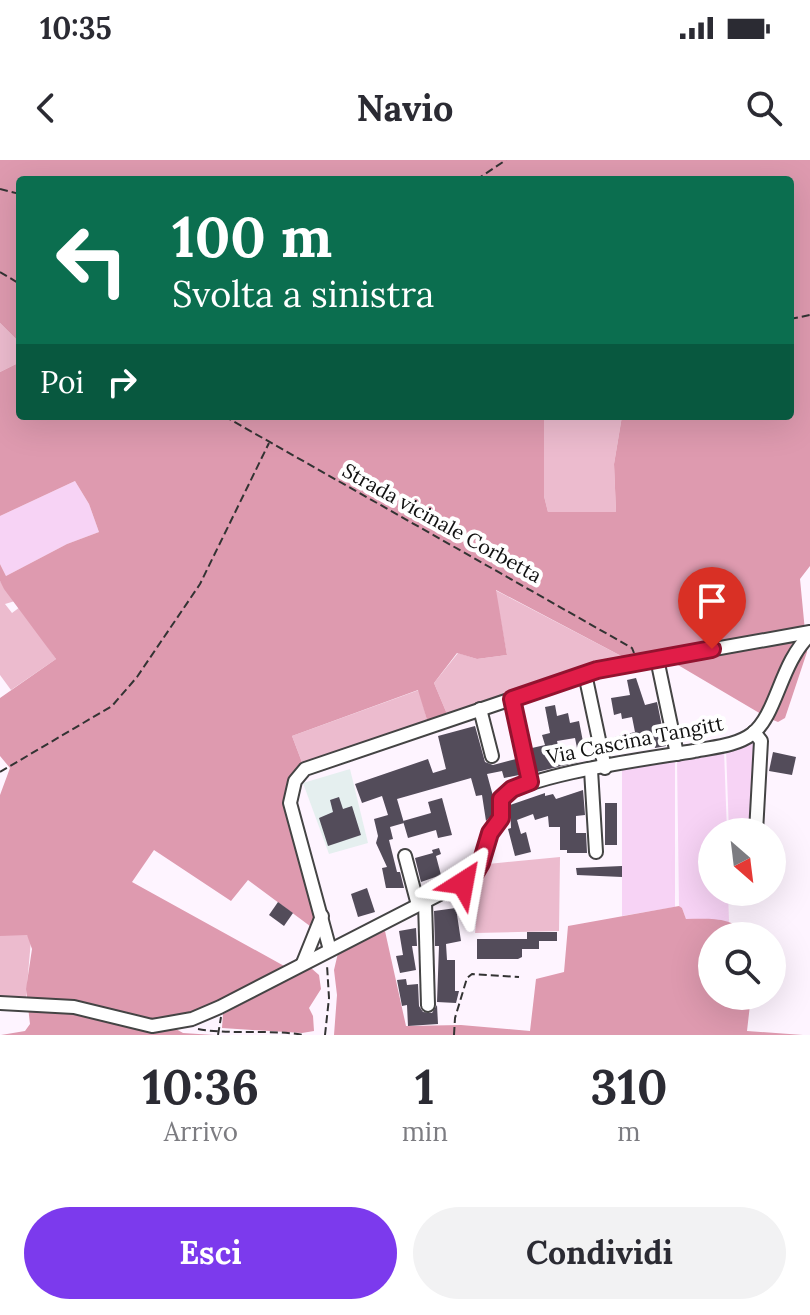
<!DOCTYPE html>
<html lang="it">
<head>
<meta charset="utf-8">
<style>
  :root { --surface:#fff; --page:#f2f2f3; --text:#2b2b33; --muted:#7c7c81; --accent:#7c3aed }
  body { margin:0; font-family:Lora,serif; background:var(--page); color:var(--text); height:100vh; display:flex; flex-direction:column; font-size:30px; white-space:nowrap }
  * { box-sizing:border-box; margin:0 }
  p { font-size:26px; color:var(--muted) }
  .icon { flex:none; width:44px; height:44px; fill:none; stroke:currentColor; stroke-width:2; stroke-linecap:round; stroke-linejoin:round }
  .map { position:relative; height:875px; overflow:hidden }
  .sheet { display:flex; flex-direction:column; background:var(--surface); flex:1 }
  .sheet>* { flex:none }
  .guide { position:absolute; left:16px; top:16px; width:778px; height:244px; border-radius:8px; box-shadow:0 8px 32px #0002; background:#0b6e4f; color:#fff; overflow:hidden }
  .needle { width:52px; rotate:152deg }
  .buttons { position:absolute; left:698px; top:658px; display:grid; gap:16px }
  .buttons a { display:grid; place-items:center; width:88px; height:88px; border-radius:50%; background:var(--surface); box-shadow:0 8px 32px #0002; font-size:40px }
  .pin { position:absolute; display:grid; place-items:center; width:68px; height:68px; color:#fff; margin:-82px -34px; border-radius:50% 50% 50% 0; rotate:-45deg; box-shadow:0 0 8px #0007 }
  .pin .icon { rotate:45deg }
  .me { position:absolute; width:88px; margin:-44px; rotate:34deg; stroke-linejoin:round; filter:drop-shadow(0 0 6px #0008) }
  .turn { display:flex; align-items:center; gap:28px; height:168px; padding:0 24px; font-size:36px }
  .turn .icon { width:104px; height:104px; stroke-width:2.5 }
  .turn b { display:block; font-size:56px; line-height:68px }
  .then { display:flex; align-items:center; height:76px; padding:0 24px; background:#0003; gap:16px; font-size:30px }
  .eta { display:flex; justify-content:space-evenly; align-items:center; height:136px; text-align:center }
  .eta b { font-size:48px; font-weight:700; line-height:56px }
  .button { display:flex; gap:16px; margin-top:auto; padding:16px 24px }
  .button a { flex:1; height:92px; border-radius:48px; background:var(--accent); color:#fff; font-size:32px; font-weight:700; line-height:92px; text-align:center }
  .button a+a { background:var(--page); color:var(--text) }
  .status { display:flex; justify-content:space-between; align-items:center; height:56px; padding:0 40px; background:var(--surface); direction:ltr }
  .status svg { height:22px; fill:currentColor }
  header { display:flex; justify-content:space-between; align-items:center; height:104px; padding:0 24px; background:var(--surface); font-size:36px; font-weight:700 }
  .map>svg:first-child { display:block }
  .industrial { fill:#e5efef }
  .farmland { fill:#f7d3f5 }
  .green { fill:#ecbbce }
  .forest { fill:#de9aaf }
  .building { fill:#534c5a }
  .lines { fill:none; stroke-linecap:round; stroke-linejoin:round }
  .minor-casing { stroke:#444; stroke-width:16 }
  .path { stroke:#333; stroke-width:2; stroke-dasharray:8 4; stroke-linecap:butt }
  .minor { stroke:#fff; stroke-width:12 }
  .route-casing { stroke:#92132f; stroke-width:20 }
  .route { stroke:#e11d48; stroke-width:14 }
  .labels { text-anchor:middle; stroke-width:8; stroke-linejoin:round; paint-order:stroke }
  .street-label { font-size:20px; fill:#111; stroke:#fff }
</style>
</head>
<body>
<div class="status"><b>10:35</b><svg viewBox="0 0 49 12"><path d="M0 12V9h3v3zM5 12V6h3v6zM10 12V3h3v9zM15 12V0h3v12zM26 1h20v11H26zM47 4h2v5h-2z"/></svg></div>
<header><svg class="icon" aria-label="back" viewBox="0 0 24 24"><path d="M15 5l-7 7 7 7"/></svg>Navio<svg class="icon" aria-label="search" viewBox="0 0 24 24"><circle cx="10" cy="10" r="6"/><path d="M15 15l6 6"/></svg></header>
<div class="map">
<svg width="810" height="875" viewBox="0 0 810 875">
  <rect width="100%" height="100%" fill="#fef4ff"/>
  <polygon class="industrial" points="350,609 368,683 329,694 303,623"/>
  <g class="farmland">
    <polygon points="75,321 89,344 99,372 67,384 6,416 0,404 0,356"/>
    <polygon points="754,579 758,581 753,672 729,672 726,588"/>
    <polygon points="724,590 727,672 712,672 712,732 728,732 729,762 686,759 682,748 679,746 677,598"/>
    <polygon points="675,598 675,747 622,756 622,609"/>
  </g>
  <g class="green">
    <polygon points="0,163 20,183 20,202 0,212"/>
    <polygon points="544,256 622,256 614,304 616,352 548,352 544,336"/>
    <polygon points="0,421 15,441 5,444 12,453 20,447 56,499 11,530 0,515"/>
    <polygon points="495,430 625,498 447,554 434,523 458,493 477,499 507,495"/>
    <polygon points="419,530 427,560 303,605 292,576"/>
    <polygon points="560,697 559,771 475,773 481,717 486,713 488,704"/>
    <polygon points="5,774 27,775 31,780 26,837 0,836 0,776"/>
  </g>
  <g class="forest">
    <polygon points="0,0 810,0 810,406 800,419 807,492 785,558 778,562 768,558 661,495 625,498 496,430 507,495 477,499 457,493 434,523 447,554 427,560 418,530 292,576 303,605 290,625 319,755 314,769 248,720 231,741 154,690 132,722 286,807 179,863 176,869 183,873 214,875 1,875 25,871 30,864 26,829 32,789 27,775 0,776 0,635 10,608 0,596 0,538 56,499 4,429 0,421 0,404 6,416 67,384 99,372 89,344 75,321 0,356 0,212 20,202 20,256 544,256 544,336 548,352 616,352 614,304 622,256 790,256 790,20 20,20 20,183 0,163"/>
    <path d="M679 746 682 748 686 759C710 759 732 756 748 776H712V836H751L747 871 803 875H334L337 835 334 810 338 793 385 771 406 866 461 865 530 871 536 819 564 812 568 766Z"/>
    <polygon points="311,808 319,815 321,829 309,848 313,856 314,871 302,873 222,868 223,854"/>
  </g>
  <g class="building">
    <polygon points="636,518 645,545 657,542 666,586 655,588 652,575 638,578 639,586 618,590 615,577 635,572 632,557 622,559 621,553 614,555 611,538 630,535 627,520"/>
    <polygon points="555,545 557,556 568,553 570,563 579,561 584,587 577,588 575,578 557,581 561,598 577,595 578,602 537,612 532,588 545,585 542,575 550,573 545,547"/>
    <polygon points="475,566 485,602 493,605 516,599 519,615 504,618 502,611 487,614 493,636 492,655 486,661 482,635 476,636 471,618 397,639 404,663 390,667 393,679 389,680 397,712 400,712 404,728 386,728 382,708 387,707 376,683 378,676 374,659 388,655 382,636 362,643 355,624 428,599 433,613 446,609 438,576"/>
    <polygon points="773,592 796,597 792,615 769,611"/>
    <polygon points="583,630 585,655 576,656 576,673 586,673 587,693 567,693 567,690 560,690 560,667 549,667 548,656 535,660 533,654 517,660 521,674 526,672 531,692 515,696 508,669 511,668 510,645 545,633 545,636 553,634 556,639"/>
    <polygon points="339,637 343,649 352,646 361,675 328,686 319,658 333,652 330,640"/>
    <polygon points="442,638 452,675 438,678 436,670 408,678 403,661 431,653 428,642"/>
    <rect x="605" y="643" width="12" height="42"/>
    <polygon points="439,688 441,694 436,696 441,715 421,722 415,698 433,693 432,690"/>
    <polygon points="622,706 622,717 577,715 576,708"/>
    <polygon points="367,728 375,752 358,757 351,734"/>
    <polygon points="278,742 293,753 284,766 269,755"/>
    <polygon points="456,748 461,781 446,784 447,800 455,800 455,831 459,831 456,843 437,842 439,786 435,786 434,751"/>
    <polygon points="416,768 417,786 412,786 416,810 400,813 396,796 403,795 399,771"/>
    <polygon points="527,772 557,772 557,781 539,781 539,789 522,789 522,797 518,799 477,799 477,779 527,779"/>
    <polygon points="406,819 407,825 418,824 419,846 423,852 432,853 437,845 438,864 408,866 407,845 402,846 397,820"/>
  </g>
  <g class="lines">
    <defs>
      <g id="minor">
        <polyline points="657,499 677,594"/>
        <polyline points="585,514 605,608"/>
        <polyline points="512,539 530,622"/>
        <polyline points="480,549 492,596"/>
        <polyline points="754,572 761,581 756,672"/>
        <polyline points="591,610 596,692"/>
        <polyline points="405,696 418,745"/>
        <polyline points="752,733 752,732"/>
        <polyline points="425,742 428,845"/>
        <polyline points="330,790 290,643 295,621 305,609 597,510 810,472"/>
        <polyline points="303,803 322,756"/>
        <path d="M0 843 74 847 152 866 192 859 220 847 469 719 478 709 490 673 501 658V639C524 614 654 598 694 591 713 587 736 586 752 574 777 555 780 503 810 475"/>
      </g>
    </defs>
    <use href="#minor" class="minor-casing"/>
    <g class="path">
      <polyline points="476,20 506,0"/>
      <polyline points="0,29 20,34"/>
      <polyline points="0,112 20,124"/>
      <polyline points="790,159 810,155"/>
      <polyline points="224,256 632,488 634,493"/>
      <polyline points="0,612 112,546 137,517 200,424 269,283"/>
      <path d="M198 869C231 875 269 869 304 875"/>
      <polyline points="218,875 221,857"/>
      <polyline points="325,875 329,838 327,805"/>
      <polyline points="454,875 455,858 467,818 472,814 519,817"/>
    </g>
    <use href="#minor" class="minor"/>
  </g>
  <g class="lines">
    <defs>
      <polyline id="route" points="463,723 474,715 481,703 490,673 501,658 501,639 512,629 530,622 512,539 597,510 712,489"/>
    </defs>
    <use href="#route" class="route-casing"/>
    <use href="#route" class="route"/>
  </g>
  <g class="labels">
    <g class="street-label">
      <text transform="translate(442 363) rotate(29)" y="7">Strada vicinale Corbetta</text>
      <text transform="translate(635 580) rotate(-11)" y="7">Via Cascina Tangitt</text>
    </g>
  </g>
</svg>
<div class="buttons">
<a><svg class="needle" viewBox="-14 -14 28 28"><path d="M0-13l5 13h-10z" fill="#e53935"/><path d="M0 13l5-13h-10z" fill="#7c7c81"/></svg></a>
<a><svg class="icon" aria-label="search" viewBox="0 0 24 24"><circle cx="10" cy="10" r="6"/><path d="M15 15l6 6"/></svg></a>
</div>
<div class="pin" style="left:712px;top:489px;background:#d93025"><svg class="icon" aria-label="arrive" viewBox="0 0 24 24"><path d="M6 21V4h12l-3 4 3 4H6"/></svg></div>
<svg class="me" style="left:463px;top:723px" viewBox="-20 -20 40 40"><path d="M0-17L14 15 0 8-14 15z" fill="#e11d48" stroke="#fff" stroke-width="4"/></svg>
<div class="guide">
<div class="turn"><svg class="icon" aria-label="left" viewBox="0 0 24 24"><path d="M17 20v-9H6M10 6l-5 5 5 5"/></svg><div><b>100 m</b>Svolta a sinistra</div></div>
<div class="then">Poi<svg class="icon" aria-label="right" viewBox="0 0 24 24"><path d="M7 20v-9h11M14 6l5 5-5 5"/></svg></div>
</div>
</div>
<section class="sheet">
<div class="eta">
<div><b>10:36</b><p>Arrivo</p></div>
<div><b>1</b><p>min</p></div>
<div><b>310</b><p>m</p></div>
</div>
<div class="button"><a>Esci</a><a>Condividi</a></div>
</section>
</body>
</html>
